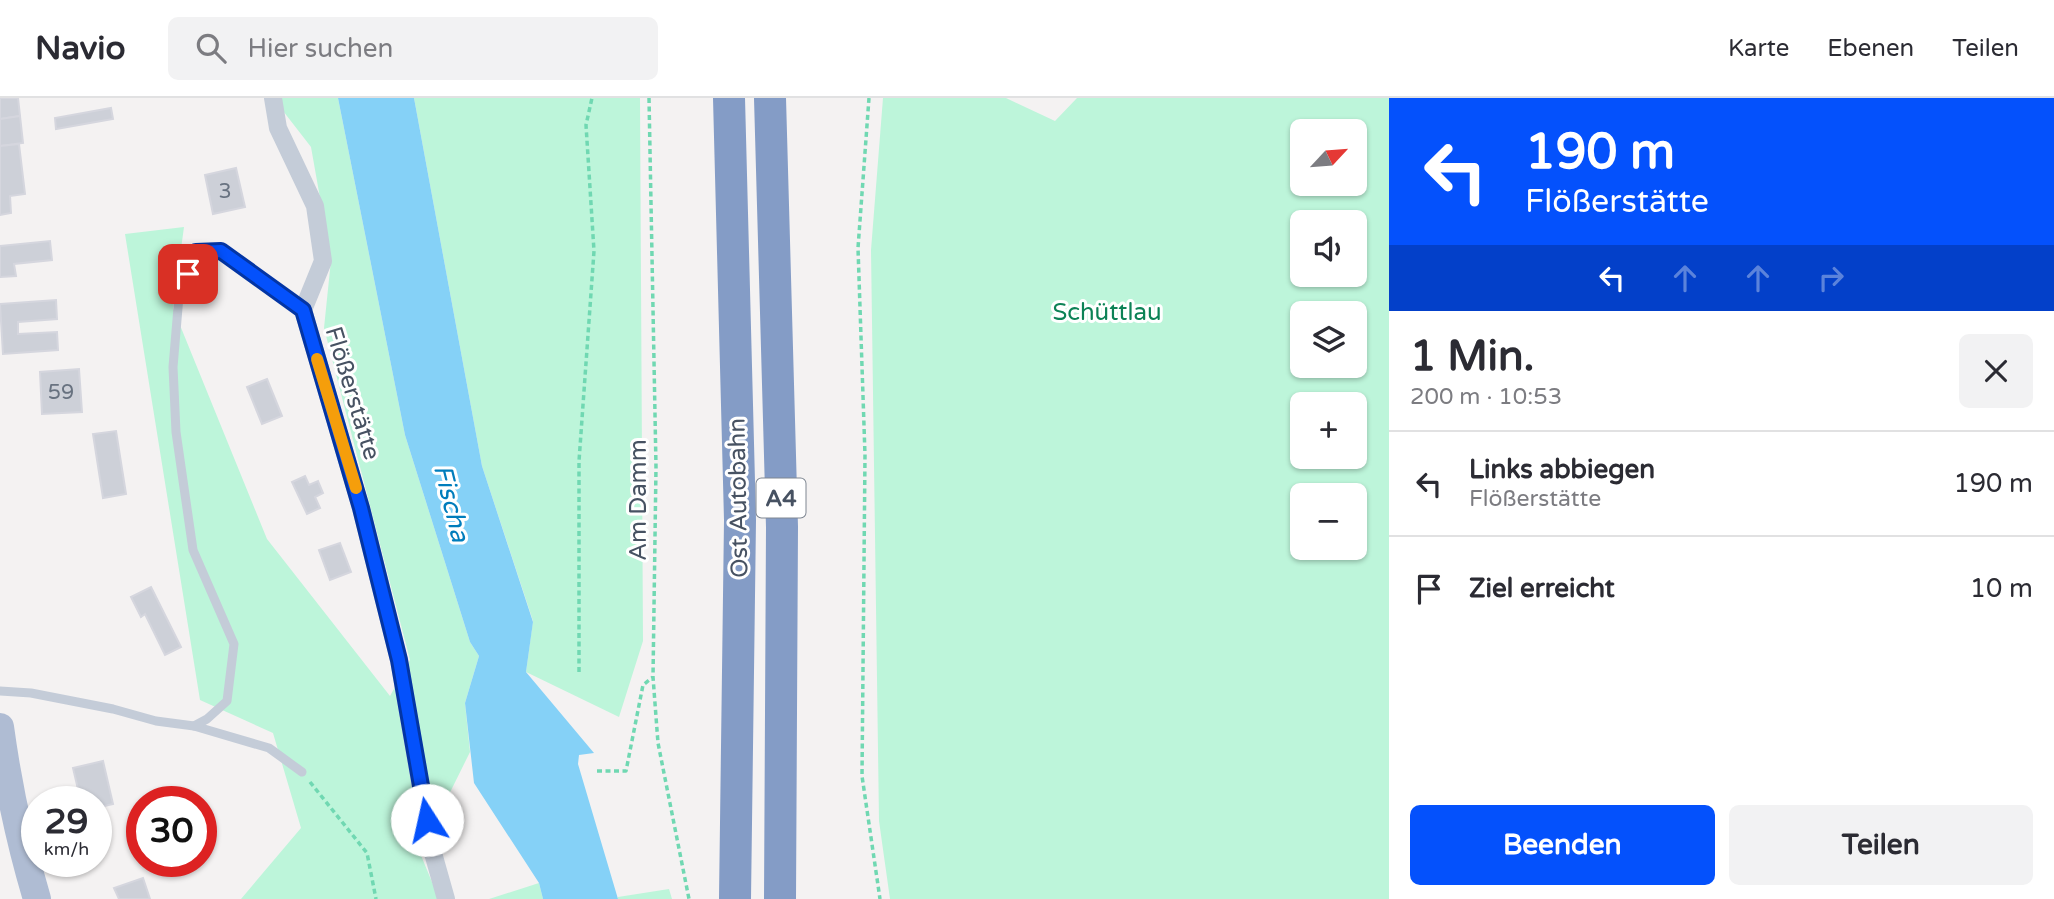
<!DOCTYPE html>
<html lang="de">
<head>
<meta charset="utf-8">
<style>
  :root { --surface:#fff; --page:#f2f2f3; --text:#2b2b33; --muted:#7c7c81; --line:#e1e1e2; --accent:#0451fc }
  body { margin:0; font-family:"Varela Round",sans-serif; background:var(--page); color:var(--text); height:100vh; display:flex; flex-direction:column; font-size:26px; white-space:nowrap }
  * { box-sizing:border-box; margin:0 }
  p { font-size:23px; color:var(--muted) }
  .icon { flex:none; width:38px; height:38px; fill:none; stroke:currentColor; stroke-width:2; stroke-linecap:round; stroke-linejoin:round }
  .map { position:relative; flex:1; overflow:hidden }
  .side { display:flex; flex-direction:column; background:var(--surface); width:665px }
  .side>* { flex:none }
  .guide { background:#0451fc; color:#fff; overflow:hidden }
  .needle { width:46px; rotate:64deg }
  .controls { position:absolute; left:1290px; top:21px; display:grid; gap:14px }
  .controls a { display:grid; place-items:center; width:77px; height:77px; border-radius:10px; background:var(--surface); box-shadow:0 2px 5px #0004; font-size:35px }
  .speed { position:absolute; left:21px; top:688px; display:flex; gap:14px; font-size:35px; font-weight:700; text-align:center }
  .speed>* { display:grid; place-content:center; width:91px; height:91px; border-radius:50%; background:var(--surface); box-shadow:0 2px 5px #0004; line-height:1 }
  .speed small { font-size:18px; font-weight:400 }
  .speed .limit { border:10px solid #d22; background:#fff; color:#111 }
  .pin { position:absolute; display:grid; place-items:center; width:60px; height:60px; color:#fff; margin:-30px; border-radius:14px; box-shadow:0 4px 10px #0006 }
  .me { position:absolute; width:77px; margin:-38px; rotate:350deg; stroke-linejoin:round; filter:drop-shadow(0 0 5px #0008) }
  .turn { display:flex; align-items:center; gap:24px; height:147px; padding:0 21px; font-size:32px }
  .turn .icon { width:91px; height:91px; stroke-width:2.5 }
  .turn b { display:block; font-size:49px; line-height:60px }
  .lanes { display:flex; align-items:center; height:66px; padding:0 21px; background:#0003; justify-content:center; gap:35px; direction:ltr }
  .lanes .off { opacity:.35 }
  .round { display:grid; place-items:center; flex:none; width:74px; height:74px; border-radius:10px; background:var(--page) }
  .head { display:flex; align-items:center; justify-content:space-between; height:119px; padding:0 21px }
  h1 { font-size:42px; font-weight:700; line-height:52px }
  .primary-button { display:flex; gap:14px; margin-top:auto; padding:14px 21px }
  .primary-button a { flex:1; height:80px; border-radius:10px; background:var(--accent); color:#fff; font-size:28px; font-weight:700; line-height:80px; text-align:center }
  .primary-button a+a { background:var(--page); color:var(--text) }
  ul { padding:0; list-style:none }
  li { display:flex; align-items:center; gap:21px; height:105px; padding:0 21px; border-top:2px solid var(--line) }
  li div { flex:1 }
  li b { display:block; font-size:26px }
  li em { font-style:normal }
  header { display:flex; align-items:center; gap:42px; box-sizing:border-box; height:98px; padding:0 35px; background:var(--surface); border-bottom:2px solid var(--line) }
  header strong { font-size:33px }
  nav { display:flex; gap:38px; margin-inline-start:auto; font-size:24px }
  .search { width:490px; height:63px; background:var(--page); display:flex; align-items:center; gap:18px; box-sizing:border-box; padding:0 24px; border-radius:10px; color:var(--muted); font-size:26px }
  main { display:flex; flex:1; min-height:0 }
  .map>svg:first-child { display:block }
  .green { fill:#bdf5da; fill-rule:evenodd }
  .water { fill:#85d1f7 }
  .building { fill:#cdd0d8; stroke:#d5d6de; stroke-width:2 }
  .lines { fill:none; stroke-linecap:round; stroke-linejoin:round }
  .path { stroke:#70d8b2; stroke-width:3.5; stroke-dasharray:5 3.5; stroke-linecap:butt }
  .service { stroke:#c4ccd8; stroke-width:9 }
  .minor { stroke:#c4ccd8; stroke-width:18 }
  .primary { stroke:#afbcd3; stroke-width:28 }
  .motorway { stroke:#849cc6; stroke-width:32 }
  .route-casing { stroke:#0335a4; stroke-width:18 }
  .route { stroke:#0451fc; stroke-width:12 }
  .slow { stroke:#f59e0b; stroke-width:12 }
  .labels { text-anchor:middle; stroke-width:6; stroke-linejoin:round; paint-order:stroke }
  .number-label { font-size:21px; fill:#687280 }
  .shield { fill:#fff; stroke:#7e8691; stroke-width:2 }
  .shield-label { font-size:23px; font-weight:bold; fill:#475262 }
  .park-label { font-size:24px; fill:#0c8256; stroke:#fff }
  .street-label { font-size:24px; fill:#475262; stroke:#fff }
  .water-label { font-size:26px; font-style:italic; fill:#007dbc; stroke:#fff }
</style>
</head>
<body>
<header>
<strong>Navio</strong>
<div class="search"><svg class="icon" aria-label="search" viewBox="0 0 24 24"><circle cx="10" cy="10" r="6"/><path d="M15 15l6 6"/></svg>Hier suchen</div>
<nav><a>Karte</a><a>Ebenen</a><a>Teilen</a></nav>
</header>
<main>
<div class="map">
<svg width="1389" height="801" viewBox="0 0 1389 801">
  <rect width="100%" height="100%" fill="#f4f2f2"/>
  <g class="green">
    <polygon points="273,0 338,0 405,337 470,544 479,558 465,605 470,654 420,755 439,801 241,801 301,730 273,635 200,602 125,136 184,129 173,210 267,441 390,598 410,562 324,230 331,162 311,49"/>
    <polygon points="414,0 640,0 643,543 619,619 526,574 533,523 482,368"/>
    <path d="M883 0H1006L1055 23 1077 0H1389V801H890L879 723 871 152ZM1354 33V86H1302V33ZM1354 124V177H1302V124ZM1354 215V268H1302V215ZM1354 306V359H1302V306ZM1354 397V450H1302V397Z"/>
    <polygon points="539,785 543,801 489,801"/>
    <polygon points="669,791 672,801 618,801 618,799"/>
  </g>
  <polygon class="water" points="338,0 414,0 482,368 533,524 526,574 594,655 579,657 578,666 618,801 543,801 539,785 474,685 465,605 479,558 470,544 405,337"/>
  <g class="building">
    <polygon points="0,0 18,0 20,18 0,21"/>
    <polygon points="111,10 113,21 56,31 55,20"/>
    <polygon points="20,18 23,45 0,48 0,21"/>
    <polygon points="19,46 25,96 10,98 11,115 0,117 0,48"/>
    <polygon points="236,70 245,109 213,116 205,77"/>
    <polygon points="50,143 52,162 14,166 16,178 0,179 0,148"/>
    <polygon points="56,202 57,221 18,224 18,236 57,234 58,252 3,256 0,206"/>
    <polygon points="79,271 82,314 42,316 40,274"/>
    <polygon points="267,281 282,318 262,326 247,289"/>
    <polygon points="116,333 126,396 103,400 93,336"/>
    <polygon points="305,378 309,387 318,383 323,395 315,399 320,410 307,416 292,384"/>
    <polygon points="340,445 351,474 330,482 319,452"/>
    <polygon points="151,489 181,549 165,557 145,516 141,519 131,499"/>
    <polygon points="103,663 113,706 96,710 96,704 81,704 73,670"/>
    <polygon points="143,780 150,801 119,801 114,790"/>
  </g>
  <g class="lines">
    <g class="path">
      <polyline points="649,0 656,369 653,579 658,645 689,801"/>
      <polyline points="869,0 858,150 865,357 862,678 880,801"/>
      <polyline points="579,574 579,363 594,153 586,27 592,0"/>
      <polyline points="597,673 626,673 643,587 653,579"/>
      <polyline points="310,684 367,755 376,801"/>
    </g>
    <g class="service">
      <polyline points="0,593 31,595 113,611 156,623 194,628 269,650 302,674"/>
      <polyline points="194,628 207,621 227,603 234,546 193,452 176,334 173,269 179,198 196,154 221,153 303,212"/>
    </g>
    <polyline class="minor" points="273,0 278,30 315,108 323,163 303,212 361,410 399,562 431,748 446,801"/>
    <path class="primary" d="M0 629C8 688 20 744 37 801"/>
    <g class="motorway">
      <polyline points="729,0 740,422 735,801"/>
      <polyline points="770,0 782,429 780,801"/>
    </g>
  </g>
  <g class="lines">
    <defs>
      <polyline id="route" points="188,176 196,154 221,153 303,212 361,410 399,562 427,722"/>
    </defs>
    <use href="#route" class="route-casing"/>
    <use href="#route" class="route"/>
    <polyline class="slow" points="317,261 356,390"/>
  </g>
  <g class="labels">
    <g class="number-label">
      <text x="225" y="100">3</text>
      <text x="61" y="301">59</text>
    </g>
    <rect class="shield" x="756.5" y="380.5" width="49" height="39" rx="5"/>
    <g class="shield-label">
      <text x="781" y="408">A4</text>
    </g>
    <g class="park-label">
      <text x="1107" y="222">Schüttlau</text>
    </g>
    <g class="street-label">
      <text transform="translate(353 295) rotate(73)" y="8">Flößerstätte</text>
      <text transform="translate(738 400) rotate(-91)" y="8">Ost Autobahn</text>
      <text transform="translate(638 402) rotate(-90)" y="8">Am Damm</text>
    </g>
    <g class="water-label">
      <text transform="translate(452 405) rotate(76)" y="9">Fischa</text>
    </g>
  </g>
</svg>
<div class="controls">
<a><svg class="needle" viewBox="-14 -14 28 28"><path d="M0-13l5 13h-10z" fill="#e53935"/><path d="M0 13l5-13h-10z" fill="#7c7c81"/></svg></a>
<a><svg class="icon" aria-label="sound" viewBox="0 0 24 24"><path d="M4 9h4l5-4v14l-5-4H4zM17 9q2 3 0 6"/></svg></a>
<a><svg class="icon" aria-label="layers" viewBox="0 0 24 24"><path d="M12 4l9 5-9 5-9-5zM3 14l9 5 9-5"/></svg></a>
<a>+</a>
<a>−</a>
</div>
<div class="speed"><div>29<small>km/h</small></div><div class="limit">30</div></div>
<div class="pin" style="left:188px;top:176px;background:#d93025"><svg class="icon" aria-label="arrive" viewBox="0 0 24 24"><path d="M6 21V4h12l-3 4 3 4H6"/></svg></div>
<svg class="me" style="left:427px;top:722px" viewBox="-20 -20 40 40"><circle r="19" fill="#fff"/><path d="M0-13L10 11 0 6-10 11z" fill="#0451fc"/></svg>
</div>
<section class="side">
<div class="guide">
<div class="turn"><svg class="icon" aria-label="left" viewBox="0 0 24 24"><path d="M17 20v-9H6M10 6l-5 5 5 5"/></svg><div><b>190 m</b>Flößerstätte</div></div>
<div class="lanes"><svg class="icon" aria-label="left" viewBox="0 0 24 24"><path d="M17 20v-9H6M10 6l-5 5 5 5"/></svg><svg class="icon off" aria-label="ahead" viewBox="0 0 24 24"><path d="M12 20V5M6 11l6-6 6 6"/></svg><svg class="icon off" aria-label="ahead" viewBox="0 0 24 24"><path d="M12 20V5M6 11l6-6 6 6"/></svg><svg class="icon off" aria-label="right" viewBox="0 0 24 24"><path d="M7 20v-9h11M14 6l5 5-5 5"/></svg></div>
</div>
<div class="head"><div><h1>1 Min.</h1><p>200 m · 10:53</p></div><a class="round"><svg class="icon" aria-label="close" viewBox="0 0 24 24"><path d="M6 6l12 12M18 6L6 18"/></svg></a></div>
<ul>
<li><svg class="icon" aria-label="left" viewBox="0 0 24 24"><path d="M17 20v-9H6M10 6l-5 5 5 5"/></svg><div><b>Links abbiegen</b><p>Flößerstätte</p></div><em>190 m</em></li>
<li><svg class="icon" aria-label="arrive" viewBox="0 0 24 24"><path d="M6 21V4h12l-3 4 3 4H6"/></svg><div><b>Ziel erreicht</b></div><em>10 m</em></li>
</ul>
<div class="primary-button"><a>Beenden</a><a>Teilen</a></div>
</section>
</main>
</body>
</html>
